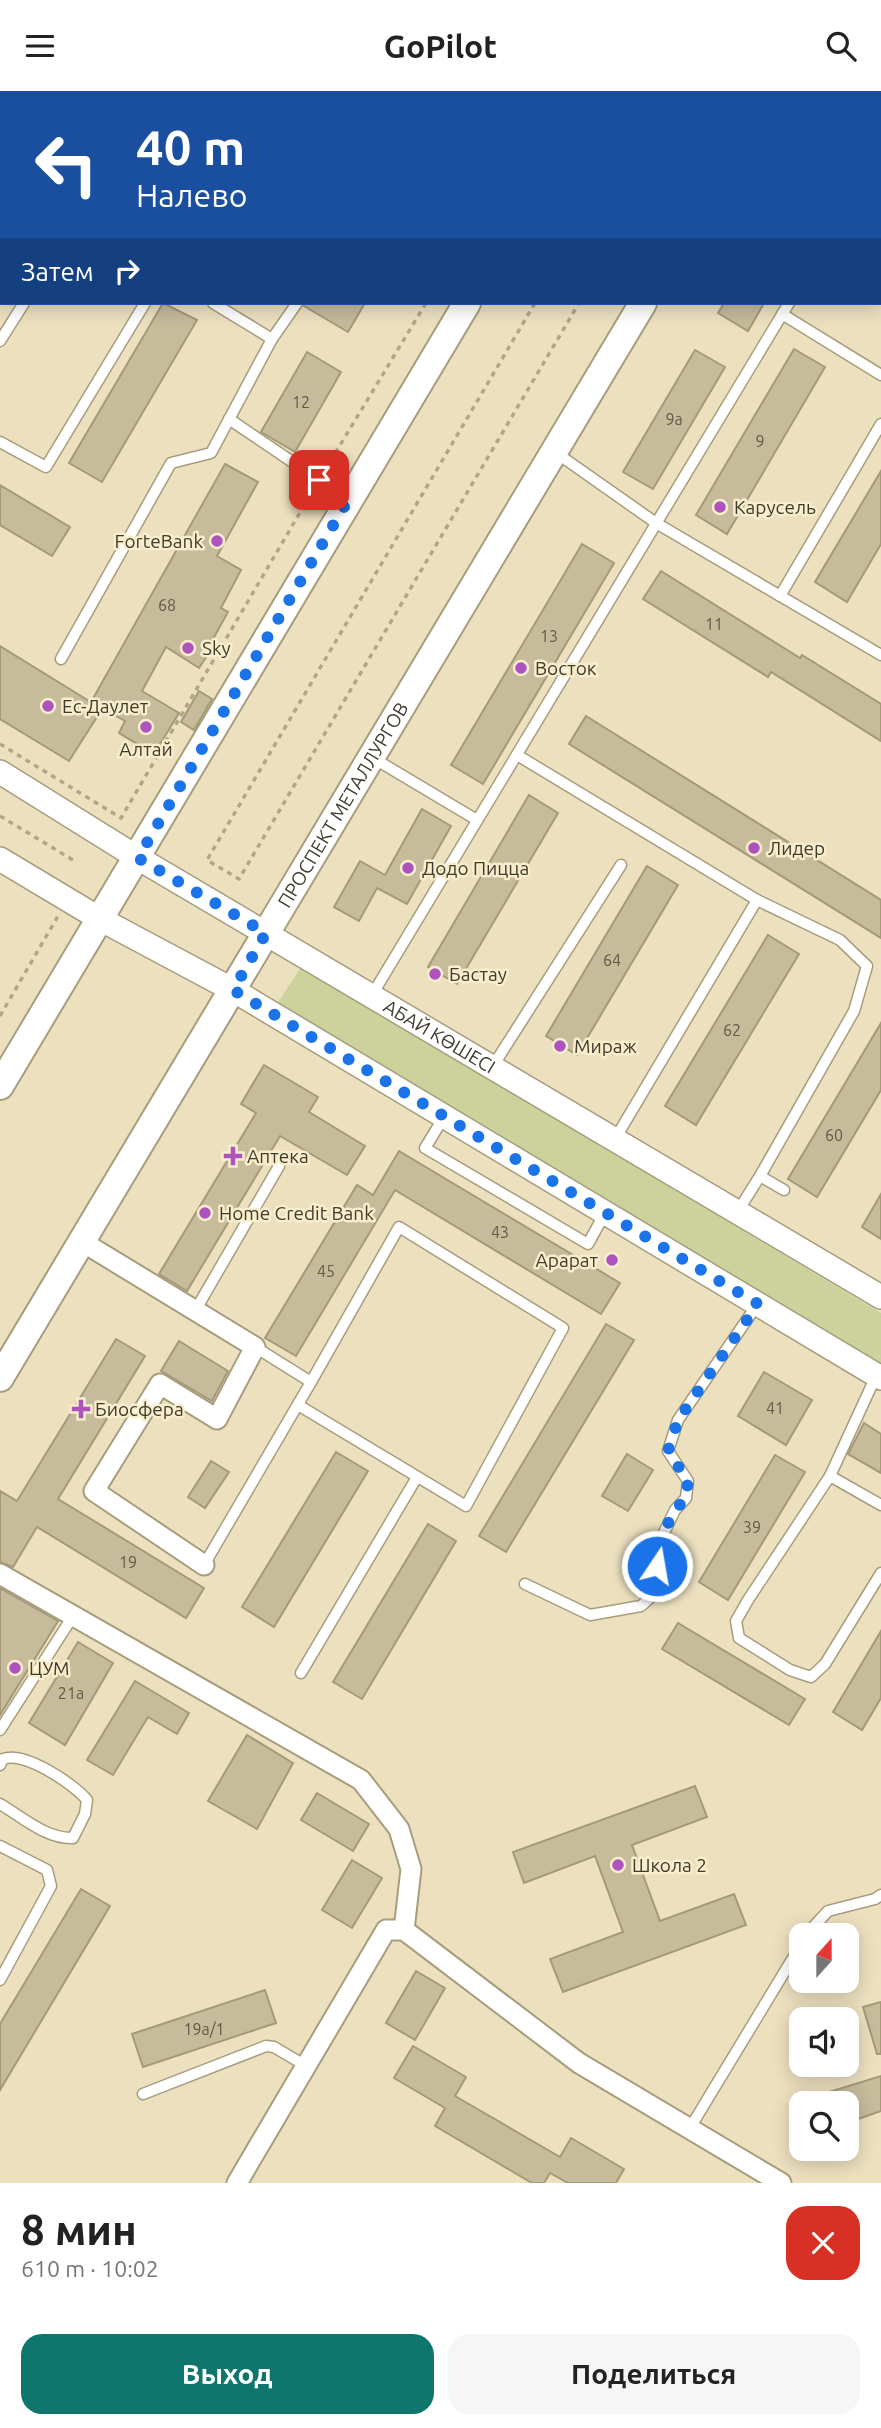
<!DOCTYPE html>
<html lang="ru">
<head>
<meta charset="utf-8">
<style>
  :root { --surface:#fff; --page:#f6f6f6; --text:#222; --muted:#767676; --accent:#0f766e }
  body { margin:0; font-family:Ubuntu,sans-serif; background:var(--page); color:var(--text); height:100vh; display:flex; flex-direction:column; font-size:26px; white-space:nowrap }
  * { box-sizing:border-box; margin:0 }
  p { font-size:23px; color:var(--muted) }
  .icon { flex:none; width:38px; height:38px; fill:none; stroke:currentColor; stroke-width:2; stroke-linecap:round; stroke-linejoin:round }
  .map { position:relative; height:2092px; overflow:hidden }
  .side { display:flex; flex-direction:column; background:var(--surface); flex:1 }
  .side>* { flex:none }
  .guide { position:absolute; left:0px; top:0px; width:882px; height:214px; box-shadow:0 4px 18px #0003; background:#1a4fa0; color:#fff; overflow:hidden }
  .needle { width:46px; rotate:21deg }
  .buttons { position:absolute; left:789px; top:1832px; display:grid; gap:14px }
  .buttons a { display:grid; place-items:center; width:70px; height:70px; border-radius:14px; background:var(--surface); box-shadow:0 4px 18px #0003; font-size:35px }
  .pin { position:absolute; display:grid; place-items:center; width:60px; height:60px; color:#fff; margin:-30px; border-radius:14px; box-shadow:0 4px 10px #0006 }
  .me { position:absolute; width:77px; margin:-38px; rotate:12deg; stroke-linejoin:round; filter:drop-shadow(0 0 5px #0008) }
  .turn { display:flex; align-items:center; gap:24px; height:147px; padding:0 21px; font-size:32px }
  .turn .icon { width:91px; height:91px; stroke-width:2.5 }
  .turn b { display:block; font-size:49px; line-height:60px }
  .then { display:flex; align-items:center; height:66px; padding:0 21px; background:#0003; gap:14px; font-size:26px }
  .round { display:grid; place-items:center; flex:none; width:74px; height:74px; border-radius:21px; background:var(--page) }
  .headline { display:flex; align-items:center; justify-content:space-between; height:119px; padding:0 21px }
  h1 { font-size:42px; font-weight:700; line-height:52px }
  .button { display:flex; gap:14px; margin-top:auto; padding:14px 21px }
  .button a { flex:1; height:80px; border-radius:21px; background:var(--accent); color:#fff; font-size:28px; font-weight:700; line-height:80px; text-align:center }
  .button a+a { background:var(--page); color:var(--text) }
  header { display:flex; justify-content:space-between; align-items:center; height:91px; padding:0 21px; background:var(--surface); font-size:32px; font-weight:700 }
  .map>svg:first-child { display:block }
  .green { fill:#cbd29c }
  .building { fill:#c6bb9b; stroke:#a49a7a; stroke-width:2 }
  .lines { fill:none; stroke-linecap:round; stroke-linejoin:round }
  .service-casing { stroke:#a79d7d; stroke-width:13 }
  .minor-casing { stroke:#a79d7d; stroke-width:23 }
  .tertiary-casing { stroke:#a79d7d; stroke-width:26 }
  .secondary-casing { stroke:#a79d7d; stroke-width:30 }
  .path { stroke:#b0a68c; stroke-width:3.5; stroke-dasharray:5 5; stroke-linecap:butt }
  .service { stroke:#fff; stroke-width:10 }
  .minor { stroke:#fff; stroke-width:19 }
  .tertiary { stroke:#fff; stroke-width:23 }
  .secondary { stroke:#fff; stroke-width:26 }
  .route { stroke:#1a73e8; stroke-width:12; stroke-dasharray:0 21.6 }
  .poi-dot { fill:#ae52bd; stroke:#f9eecc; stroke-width:2.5 }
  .labels { text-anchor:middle; stroke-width:5; stroke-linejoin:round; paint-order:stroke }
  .number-label { font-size:16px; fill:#615b48 }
  .poi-label { font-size:19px; fill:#3f3b2d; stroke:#f9eecc; text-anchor:start }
  .street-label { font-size:19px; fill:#3f3b2d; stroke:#f9eecc }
</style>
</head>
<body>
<header><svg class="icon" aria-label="menu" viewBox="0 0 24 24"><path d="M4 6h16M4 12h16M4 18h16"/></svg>GoPilot<svg class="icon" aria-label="search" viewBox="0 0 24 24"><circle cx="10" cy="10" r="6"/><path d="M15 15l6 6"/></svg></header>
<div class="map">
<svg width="881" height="2092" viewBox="0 0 881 2092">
  <rect width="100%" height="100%" fill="#ece0bf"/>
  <polygon class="green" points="301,876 881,1222 881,1276 277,913"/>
  <g class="building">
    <polygon points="163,212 197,229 102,391 69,372"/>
    <polygon points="304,212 365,212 348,241 304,215"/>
    <polygon points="724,212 764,212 748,240 718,222"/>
    <polygon points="794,258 825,276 727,443 696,424"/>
    <polygon points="695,259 725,276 653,398 623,381"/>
    <polygon points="307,261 341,281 295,361 261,341"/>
    <polygon points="225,373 258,391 217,465 241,479 221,517 228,521 208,557 211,559 199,577 166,556 142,600 179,622 154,663 119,642 125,630 91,611"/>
    <polygon points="881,380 881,453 847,511 815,491"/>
    <polygon points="0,394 70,436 52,465 0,434"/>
    <polygon points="582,453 614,472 483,693 451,674"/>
    <polygon points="661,480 800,567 802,564 881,613 881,650 771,581 768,586 643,508"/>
    <polygon points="0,555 102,618 69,670 0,628"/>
    <polygon points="199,600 212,608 194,639 181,631"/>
    <polygon points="586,625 881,809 881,847 569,653"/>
    <polygon points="529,704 558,722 457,893 428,876"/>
    <polygon points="422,718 451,735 407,813 377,797 359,830 334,816 360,770 385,784"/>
    <polygon points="647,775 678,794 577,964 546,945"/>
    <polygon points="768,844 799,863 696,1034 665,1015"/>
    <polygon points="881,932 881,999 817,1106 788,1088"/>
    <polygon points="264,974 318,1006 309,1021 365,1055 347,1084 280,1045 187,1200 159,1183 256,1022 241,1013"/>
    <polygon points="399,1060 620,1192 601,1223 395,1099 296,1265 265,1247 357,1094 373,1104"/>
    <polygon points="881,1103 881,1148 862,1136"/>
    <polygon points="606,1233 634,1249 506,1461 479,1445"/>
    <polygon points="116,1248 145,1265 58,1408 204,1497 186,1527 37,1436 13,1476 0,1471 0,1400 17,1410"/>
    <polygon points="179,1250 228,1280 212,1310 161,1280"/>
    <polygon points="764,1281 812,1309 786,1354 738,1325"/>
    <polygon points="864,1332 881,1343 881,1382 848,1363"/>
    <polygon points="336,1361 368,1380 274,1536 242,1516"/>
    <polygon points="627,1363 653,1379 628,1420 602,1405"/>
    <polygon points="775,1364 805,1381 728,1509 699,1491"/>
    <polygon points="211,1370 229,1381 205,1417 188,1406"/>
    <polygon points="428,1433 456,1450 362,1608 333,1591"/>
    <polygon points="0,1497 58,1530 0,1624"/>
    <polygon points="678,1532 805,1608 789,1634 662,1558"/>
    <polygon points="881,1540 881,1607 862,1639 833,1621"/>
    <polygon points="78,1551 113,1572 65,1654 29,1632"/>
    <polygon points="135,1590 189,1622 177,1643 148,1626 113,1684 87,1669"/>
    <polygon points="247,1644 293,1672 257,1738 208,1710"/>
    <polygon points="695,1695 707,1726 632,1754 660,1830 734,1803 746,1834 563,1901 550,1868 623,1841 595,1765 524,1792 513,1761"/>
    <polygon points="317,1702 369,1733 353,1760 301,1729"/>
    <polygon points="352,1769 382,1787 352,1837 322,1819"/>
    <polygon points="81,1798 110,1815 0,1999 0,1933"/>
    <polygon points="416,1880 445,1897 415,1949 386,1932"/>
    <polygon points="265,1899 276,1932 143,1976 132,1943"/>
    <polygon points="881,1911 881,1963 877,1963 863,1916"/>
    <polygon points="413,1955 466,1986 455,2005 560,2066 571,2047 624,2078 616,2092 568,2092 550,2082 544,2092 532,2092 435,2035 445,2017 394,1987"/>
    <polygon points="881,1985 881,2020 847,2032 847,2012 803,2012 803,2009"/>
  </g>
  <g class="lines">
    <defs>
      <g id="service">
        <polyline points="192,0 195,2"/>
        <polyline points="28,2 28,0"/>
        <polyline points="407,2 408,0"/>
        <polyline points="880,60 881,59"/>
        <polyline points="213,212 272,248"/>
        <polyline points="782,223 881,284"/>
        <polyline points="0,250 24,212"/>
        <polyline points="229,328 347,408"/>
        <polyline points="0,351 46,376 145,212"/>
        <polyline points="555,361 656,432 881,564"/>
        <polyline points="780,505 881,333"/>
        <polyline points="61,568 171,372 211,362 272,248 297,212"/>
        <polyline points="517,664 757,809 840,849 867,875 854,920 760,1085"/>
        <polyline points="373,667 477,729"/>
        <polyline points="372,904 789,212"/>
        <polyline points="493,975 621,774"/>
        <polyline points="444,1026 425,1057 588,1153 605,1122"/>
        <polyline points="615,1048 757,809"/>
        <polyline points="738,1120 760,1085 784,1099"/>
        <polyline points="195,1220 279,1075"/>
        <polyline points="255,1256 311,1291 399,1136 563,1237 466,1415 298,1314"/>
        <polyline points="876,1285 830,1385 881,1414"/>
        <polyline points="830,1385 748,1509 736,1530 739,1547 790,1579 811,1586 825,1573 881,1482"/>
        <polyline points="204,1474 311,1291"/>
        <polyline points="525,1493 590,1524 641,1515 654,1503 657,1495 658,1454 675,1419 686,1407 688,1390 668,1360 678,1329 757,1214"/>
        <polyline points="301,1582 417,1386"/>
        <polyline points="0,1639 73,1525"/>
        <path d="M0 1674 3 1668C24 1660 73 1692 87 1709L85 1723 73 1747C46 1748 22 1726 0 1713"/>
        <polyline points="0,1755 47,1779 51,1795 0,1889"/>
        <polyline points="806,1844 828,1820 875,1808 881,1804"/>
        <polyline points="143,2003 266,1955 274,1956 306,1975"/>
        <polyline points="690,2037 802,1852"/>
      </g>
      <g id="minor">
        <polyline points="81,1150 255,1256 217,1328 160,1293 94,1400 204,1474"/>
        <polyline points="0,1483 361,1689 399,1738 411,1778 404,1839"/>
        <polyline points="237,2092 386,1839 404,1839 579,1972 781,2092"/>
      </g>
      <g id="tertiary">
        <path id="s1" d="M0 681 138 767 881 1206"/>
        <polyline points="0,768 100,828 233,899 881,1287"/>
      </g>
      <g id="secondary">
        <polyline points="592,2 593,0"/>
        <polyline points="768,2 769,0"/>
        <polyline points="0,995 467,212"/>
        <path id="s2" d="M0 1287 643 212"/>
      </g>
    </defs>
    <use href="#service" class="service-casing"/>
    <use href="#minor" class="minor-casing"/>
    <use href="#tertiary" class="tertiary-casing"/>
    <use href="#secondary" class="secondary-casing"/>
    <g class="path">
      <polyline points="552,2 553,0"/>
      <polyline points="660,2 661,0"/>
      <polyline points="706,2 707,0"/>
      <polyline points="535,212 207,769 239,788 579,212"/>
      <polyline points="325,379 426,212"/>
      <polyline points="0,653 121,727 312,401"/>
      <polyline points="0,725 73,769"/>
      <polyline points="0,925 58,825"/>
    </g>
    <use href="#service" class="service"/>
    <use href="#minor" class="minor"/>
    <use href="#tertiary" class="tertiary"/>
    <use href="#secondary" class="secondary"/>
  </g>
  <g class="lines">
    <polyline class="route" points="319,389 348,409 138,767 266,842 233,899 758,1213 678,1329 668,1360 688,1390 686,1407 675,1419 657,1454 657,1475"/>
  </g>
  <g class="poi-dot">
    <circle cx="720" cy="416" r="7"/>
    <circle cx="217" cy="450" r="7"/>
    <circle cx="188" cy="557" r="7"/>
    <circle cx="521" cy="577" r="7"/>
    <circle cx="48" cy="615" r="7"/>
    <circle cx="146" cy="636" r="7"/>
    <circle cx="754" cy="757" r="7"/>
    <circle cx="408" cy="777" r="7"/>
    <circle cx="435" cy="883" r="7"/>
    <circle cx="560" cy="955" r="7"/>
    <path d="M229.5 1054.5h7v7h7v7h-7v7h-7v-7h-7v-7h7z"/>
    <circle cx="205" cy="1122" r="7"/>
    <circle cx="612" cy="1169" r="7"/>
    <path d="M77.5 1307.5h7v7h7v7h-7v7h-7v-7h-7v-7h7z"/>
    <circle cx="15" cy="1577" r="7"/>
    <circle cx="618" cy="1774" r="7"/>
  </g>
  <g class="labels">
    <g class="number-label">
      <text x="301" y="317">12</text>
      <text x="674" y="334">9а</text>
      <text x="760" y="356">9</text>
      <text x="167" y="520">68</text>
      <text x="714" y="539">11</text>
      <text x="549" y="551">13</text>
      <text x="612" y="875">64</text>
      <text x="732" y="945">62</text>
      <text x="834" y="1050">60</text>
      <text x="500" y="1147">43</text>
      <text x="326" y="1186">45</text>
      <text x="775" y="1323">41</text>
      <text x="752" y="1442">39</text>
      <text x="128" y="1477">19</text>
      <text x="71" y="1608">21а</text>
      <text x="204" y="1944">19а/1</text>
    </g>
    <g class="poi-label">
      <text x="734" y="423">Карусель</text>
      <text x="203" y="457" text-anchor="end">ForteBank</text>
      <text x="202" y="564">Sky</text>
      <text x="535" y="584">Восток</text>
      <text x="62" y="622">Ес-Даулет</text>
      <text x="146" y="665" text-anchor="middle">Алтай</text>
      <text x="768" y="764">Лидер</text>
      <text x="422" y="784">Додо Пицца</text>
      <text x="449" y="890">Бастау</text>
      <text x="574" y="962">Мираж</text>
      <text x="247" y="1072">Аптека</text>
      <text x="219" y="1129">Home Credit Bank</text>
      <text x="598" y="1176" text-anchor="end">Арарат</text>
      <text x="95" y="1325">Биосфера</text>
      <text x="29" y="1584">ЦУМ</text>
      <text x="632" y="1781">Школа 2</text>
    </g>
    <g class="street-label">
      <text dy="7" stroke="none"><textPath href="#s2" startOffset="668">ПРОСПЕКТ МЕТАЛЛУРГОВ</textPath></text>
      <text dy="7" stroke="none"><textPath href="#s1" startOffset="513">АБАЙ КӨШЕСІ</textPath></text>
    </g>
  </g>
</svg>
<div class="buttons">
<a><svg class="needle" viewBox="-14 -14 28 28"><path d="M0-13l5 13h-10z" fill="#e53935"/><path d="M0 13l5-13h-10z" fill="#767676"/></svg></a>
<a><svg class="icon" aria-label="sound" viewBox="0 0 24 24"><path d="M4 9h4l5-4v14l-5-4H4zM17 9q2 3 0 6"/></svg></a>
<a><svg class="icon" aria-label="search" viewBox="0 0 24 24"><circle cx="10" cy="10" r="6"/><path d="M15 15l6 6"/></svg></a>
</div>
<div class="pin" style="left:319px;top:389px;background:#d93025"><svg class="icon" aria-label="arrive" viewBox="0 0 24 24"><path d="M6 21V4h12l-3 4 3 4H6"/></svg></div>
<svg class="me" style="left:657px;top:1475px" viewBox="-20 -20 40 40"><circle r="17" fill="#1a73e8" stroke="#fff" stroke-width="3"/><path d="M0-11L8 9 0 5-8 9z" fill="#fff"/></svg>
<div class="guide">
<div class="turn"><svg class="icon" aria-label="left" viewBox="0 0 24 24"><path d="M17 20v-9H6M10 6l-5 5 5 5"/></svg><div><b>40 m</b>Налево</div></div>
<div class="then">Затем<svg class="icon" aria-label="right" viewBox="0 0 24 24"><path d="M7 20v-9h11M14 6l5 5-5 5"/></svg></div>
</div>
</div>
<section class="side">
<div class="headline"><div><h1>8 мин</h1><p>610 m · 10:02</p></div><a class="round" style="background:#d93025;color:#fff"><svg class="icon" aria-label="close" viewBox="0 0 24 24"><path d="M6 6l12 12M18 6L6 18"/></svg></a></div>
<div class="button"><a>Выход</a><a>Поделиться</a></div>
</section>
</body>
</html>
